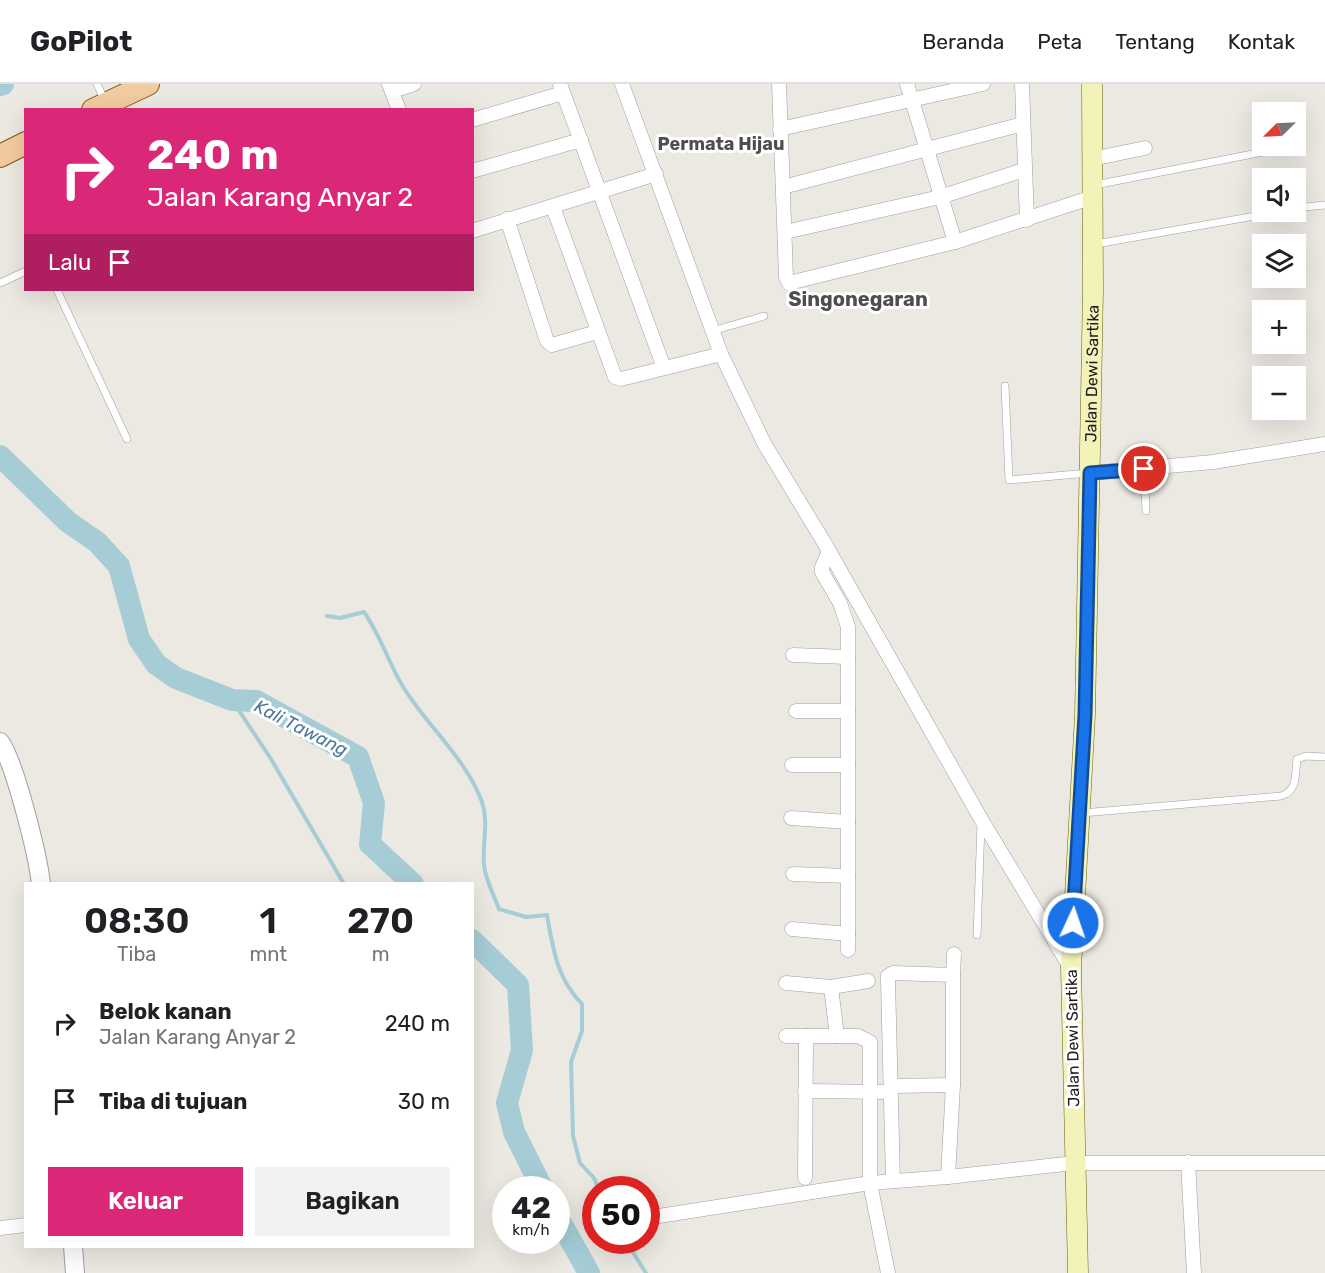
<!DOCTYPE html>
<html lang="id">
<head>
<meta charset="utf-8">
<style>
  :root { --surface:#fff; --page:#f2f2f2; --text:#202124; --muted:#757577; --line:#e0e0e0; --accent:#db2777 }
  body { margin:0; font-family:Rubik,sans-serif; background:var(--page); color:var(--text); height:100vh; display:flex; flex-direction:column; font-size:22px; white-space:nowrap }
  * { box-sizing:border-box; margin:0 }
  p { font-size:20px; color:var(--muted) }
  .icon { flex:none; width:33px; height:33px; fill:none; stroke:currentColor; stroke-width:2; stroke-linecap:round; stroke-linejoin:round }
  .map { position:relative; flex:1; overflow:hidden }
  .side { position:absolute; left:24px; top:798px; width:450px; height:366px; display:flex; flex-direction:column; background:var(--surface); border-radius:0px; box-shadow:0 6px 24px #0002 }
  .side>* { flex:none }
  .guide { position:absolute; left:24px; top:24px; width:450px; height:183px; border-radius:0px; box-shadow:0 6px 24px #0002; background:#db2777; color:#fff; overflow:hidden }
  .needle { width:39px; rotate:246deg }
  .tools { position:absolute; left:1252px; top:18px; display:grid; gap:12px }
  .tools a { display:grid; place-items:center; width:54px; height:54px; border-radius:0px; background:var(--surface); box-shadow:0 6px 24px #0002; font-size:30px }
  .speed { position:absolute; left:492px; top:1092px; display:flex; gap:12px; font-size:30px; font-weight:700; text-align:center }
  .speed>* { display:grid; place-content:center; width:78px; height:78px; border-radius:50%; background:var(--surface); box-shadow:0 6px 24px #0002; line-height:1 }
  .speed small { font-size:15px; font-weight:400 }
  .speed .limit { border:9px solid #d22; background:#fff; color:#111 }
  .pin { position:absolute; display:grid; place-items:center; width:51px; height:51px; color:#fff; margin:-26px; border:3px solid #fff; border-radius:50%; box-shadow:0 2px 6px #0007 }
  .me { position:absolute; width:66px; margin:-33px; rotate:3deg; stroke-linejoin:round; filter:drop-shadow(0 0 4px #0008) }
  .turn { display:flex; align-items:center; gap:21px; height:126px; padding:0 24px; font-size:27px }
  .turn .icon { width:78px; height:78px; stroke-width:2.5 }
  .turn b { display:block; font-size:42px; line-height:51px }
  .then { display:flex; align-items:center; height:57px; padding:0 24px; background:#0003; gap:12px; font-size:22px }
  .eta { display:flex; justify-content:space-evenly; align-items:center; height:102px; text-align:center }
  .eta b { font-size:36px; font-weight:600; line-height:42px }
  .action { display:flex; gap:12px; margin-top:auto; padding:12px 24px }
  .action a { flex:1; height:69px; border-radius:0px; background:var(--accent); color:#fff; font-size:24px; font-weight:600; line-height:69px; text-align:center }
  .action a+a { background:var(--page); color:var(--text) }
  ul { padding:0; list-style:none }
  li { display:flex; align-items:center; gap:18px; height:78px; padding:0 24px }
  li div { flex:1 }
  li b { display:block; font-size:22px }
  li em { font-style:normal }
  header { display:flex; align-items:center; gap:36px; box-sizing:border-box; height:84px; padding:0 30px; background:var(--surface); border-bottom:2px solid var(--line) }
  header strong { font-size:28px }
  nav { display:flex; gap:33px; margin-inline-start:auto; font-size:21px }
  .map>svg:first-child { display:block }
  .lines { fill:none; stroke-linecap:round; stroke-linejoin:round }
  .stream { stroke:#a6cdd6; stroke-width:4 }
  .river { stroke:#a6cdd6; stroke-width:22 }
  .service-casing { stroke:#9f9f9f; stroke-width:8 }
  .minor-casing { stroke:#9f9f9f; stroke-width:15 }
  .tertiary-casing { stroke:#9f9f9f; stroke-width:20 }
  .secondary-casing { stroke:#61670e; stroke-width:21 }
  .primary-casing { stroke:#86580d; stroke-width:24 }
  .service { stroke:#fff; stroke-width:7 }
  .minor { stroke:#fff; stroke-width:14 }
  .tertiary { stroke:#fff; stroke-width:18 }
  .secondary { stroke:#f3f3b9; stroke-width:20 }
  .primary { stroke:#f3cba0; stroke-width:22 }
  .route-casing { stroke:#114b97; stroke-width:15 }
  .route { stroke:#1a73e8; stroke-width:10 }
  .labels { text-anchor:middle; stroke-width:6; stroke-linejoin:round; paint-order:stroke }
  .street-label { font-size:16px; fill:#1b1b1b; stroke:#fff }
  .neighbourhood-label { font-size:18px; font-weight:bold; fill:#4e4e4e; stroke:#fff }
  .water-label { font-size:18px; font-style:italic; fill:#4e789b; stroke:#fff }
  .quarter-label { font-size:20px; font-weight:bold; fill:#4e4e4e; stroke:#fff }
</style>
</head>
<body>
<header>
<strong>GoPilot</strong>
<nav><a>Beranda</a><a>Peta</a><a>Tentang</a><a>Kontak</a></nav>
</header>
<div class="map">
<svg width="1325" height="1189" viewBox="0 0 1325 1189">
  <rect width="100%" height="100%" fill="#ece8e2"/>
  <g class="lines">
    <g class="stream">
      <path d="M327 532 340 534 364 528C380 551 388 577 402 601 425 640 466 674 482 718 489 739 482 760 484 781 485 795 494 811 499 825L526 833 547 831C553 865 557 895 582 920V947L571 978 573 1052 580 1079 594 1094 599 1106"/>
      <polyline points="232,616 271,675 344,800"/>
      <polyline points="625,1156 646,1189"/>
    </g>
    <g class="river">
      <polyline points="0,1 3,0"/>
      <polyline points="0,372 68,438 97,458 119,482 139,555 156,580 176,594 232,616 256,617 358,673 374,719 370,760 413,800"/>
      <polyline points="472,856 518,901 522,966 507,1019 514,1048 543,1106"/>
      <polyline points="556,1130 589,1189"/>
    </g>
    <defs>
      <g id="service">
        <polyline points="97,0 105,17"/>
        <polyline points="1095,101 1263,68"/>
        <polyline points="1296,124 1325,121"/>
        <polyline points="1096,160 1278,128"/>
        <polyline points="0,199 26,187"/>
        <polyline points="57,206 127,355"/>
        <polyline points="712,247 764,232"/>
        <polyline points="1005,302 1009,396 1089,389"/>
        <polyline points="1144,385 1146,427"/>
        <path d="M1082 729 1281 712C1298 707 1295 690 1297 675L1306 672 1325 673"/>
        <polyline points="977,851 981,741"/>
      </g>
      <g id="minor">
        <polyline points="389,0 399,26"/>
        <polyline points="560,0 664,284"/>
        <polyline points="779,0 786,193 789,199 955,158 1093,113"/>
        <polyline points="907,0 955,158"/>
        <polyline points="1022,0 1027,136"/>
        <polyline points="392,7 414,0"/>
        <polyline points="472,36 563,9"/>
        <polyline points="780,45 983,0"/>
        <polyline points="1092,75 1145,64"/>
        <polyline points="472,87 581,56"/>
        <polyline points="783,103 1023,40"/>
        <polyline points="553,123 615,293 621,295 721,270 622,0"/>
        <polyline points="507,135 547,257 552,261 597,248"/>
        <polyline points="472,147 656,90"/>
        <polyline points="785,148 940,113 1024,86"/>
        <polyline points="721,270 765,361 825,460 981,735 1070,883"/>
        <polyline points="1090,389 1213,378 1325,360"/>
        <polyline points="829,468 822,483 822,488 840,519 848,543 848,866"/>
        <polyline points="793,571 848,573"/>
        <polyline points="796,627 848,627"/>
        <polyline points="792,681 848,681"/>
        <polyline points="791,734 848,738"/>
        <polyline points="793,790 848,792"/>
        <polyline points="792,845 848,850"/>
        <polyline points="953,891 954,870"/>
        <polyline points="786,899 831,903 868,897"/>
        <polyline points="831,903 837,952"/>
        <polyline points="786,952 858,952 870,958 870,1099 888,1189"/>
        <polyline points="891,1002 953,1001"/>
        <polyline points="805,1007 891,1008"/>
        <polyline points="1188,1078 1194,1189"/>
        <polyline points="805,1094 806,952"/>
        <polyline points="893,1097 888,897 888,892 893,889 953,891 953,1001 948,1093"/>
        <polyline points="646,1134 870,1099 948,1093 1074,1079 1325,1079"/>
        <polyline points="0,1144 26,1141"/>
      </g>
      <g id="tertiary">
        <path d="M0 658C15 679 38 772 41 800"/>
        <polyline points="73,1162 75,1189"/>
      </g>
      <g id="secondary">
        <path id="s1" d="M1078 1189 1071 884 1085 631 1093 206 1092 0"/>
      </g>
      <g id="primary">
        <polyline points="93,26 148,0"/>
        <polyline points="0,72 26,59"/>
      </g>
    </defs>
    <use href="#service" class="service-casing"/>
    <use href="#minor" class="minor-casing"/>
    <use href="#tertiary" class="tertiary-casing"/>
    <use href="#secondary" class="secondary-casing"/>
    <use href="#primary" class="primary-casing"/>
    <use href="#service" class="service"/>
    <use href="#minor" class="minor"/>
    <use href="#tertiary" class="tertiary"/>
    <use href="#secondary" class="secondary"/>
    <use href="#primary" class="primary"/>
  </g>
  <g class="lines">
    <defs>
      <polyline id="route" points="1073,839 1085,631 1090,389 1144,385"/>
    </defs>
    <use href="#route" class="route-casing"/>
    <use href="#route" class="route"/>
  </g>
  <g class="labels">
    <g class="street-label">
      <text dy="6" stroke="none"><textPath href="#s1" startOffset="900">Jalan Dewi Sartika</textPath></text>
      <text transform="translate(1072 954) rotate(-91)" y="6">Jalan Dewi Sartika</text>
    </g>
    <g class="neighbourhood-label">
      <text x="721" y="66">Permata Hijau</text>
    </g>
    <g class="water-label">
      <text transform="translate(301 644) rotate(27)" y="6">Kali Tawang</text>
    </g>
    <g class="quarter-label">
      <text x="858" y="222">Singonegaran</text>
    </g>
  </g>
</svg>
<div class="tools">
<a><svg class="needle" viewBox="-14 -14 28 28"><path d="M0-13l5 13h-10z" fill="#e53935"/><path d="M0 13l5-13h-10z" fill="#757577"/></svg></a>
<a><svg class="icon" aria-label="sound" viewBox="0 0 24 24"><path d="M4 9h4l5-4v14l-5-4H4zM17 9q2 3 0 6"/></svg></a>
<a><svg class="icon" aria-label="layers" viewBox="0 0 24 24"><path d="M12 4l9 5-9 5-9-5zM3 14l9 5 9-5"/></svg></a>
<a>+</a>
<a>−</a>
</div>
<div class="speed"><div>42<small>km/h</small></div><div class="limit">50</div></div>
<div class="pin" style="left:1144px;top:385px;background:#d93025"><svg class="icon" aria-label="arrive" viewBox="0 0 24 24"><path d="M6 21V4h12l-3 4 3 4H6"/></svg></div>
<svg class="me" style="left:1073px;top:839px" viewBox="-20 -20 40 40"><circle r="17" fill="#1a73e8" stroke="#fff" stroke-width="3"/><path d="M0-11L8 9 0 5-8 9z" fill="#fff"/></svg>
<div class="guide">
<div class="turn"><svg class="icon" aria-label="right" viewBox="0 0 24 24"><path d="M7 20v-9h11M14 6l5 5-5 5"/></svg><div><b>240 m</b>Jalan Karang Anyar 2</div></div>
<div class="then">Lalu<svg class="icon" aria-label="arrive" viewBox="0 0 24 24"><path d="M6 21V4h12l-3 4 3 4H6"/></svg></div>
</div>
<section class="side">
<div class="eta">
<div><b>08:30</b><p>Tiba</p></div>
<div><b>1</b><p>mnt</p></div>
<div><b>270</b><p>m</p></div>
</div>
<ul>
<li><svg class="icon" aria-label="right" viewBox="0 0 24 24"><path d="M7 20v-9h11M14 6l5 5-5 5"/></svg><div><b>Belok kanan</b><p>Jalan Karang Anyar 2</p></div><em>240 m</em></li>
<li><svg class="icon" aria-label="arrive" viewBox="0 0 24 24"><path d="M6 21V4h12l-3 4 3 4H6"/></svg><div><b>Tiba di tujuan</b></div><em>30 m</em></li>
</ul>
<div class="action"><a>Keluar</a><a>Bagikan</a></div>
</section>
</div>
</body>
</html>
